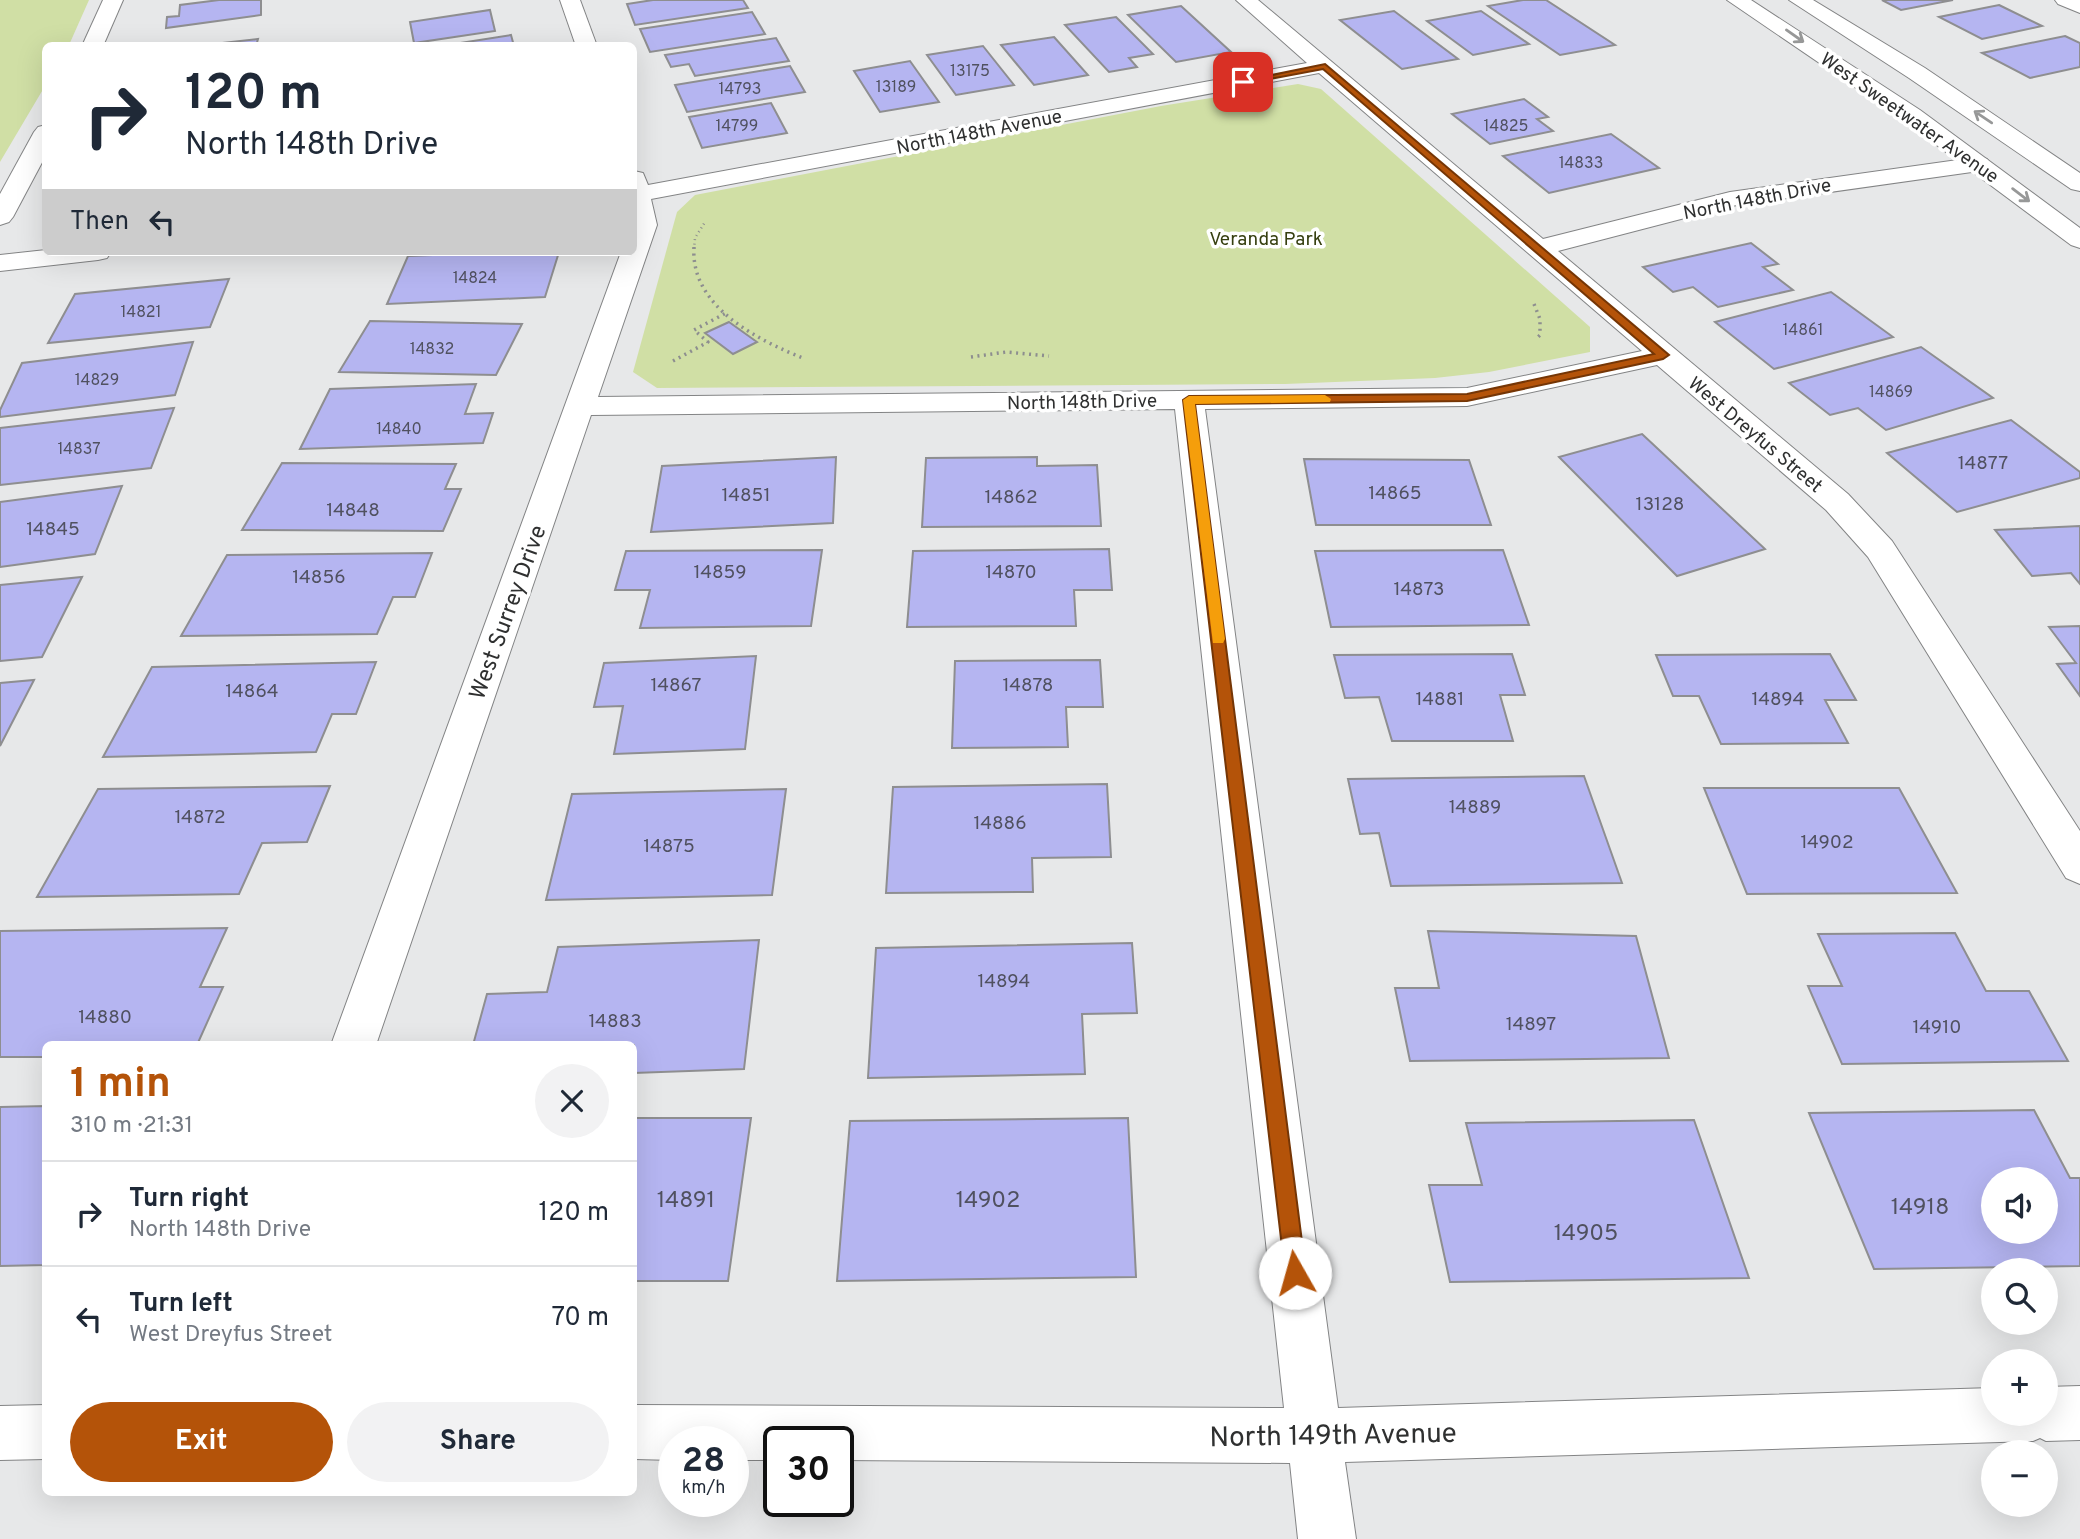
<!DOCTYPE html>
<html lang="en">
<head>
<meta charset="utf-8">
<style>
  :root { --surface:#fff; --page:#f2f2f3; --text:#1f2937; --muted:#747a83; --line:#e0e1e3; --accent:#b45309 }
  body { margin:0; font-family:Overpass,sans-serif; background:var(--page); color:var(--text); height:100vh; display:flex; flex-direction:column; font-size:26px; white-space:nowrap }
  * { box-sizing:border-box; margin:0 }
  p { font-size:23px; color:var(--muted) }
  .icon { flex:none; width:38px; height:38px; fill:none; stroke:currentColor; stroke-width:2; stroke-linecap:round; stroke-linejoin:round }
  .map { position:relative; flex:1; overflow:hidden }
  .panel { position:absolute; left:42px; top:1041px; width:595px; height:455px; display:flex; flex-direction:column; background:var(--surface); border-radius:10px; box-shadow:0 7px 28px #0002 }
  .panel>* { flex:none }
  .top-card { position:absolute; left:42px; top:42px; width:595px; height:214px; border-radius:10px; box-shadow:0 7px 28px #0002; background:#fff; color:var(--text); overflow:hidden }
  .buttons { position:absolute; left:1981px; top:1167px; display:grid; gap:14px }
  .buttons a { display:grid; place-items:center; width:77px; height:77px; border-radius:50%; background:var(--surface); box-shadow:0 7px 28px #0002; font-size:35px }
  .speed { position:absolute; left:658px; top:1426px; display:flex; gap:14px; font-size:35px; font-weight:700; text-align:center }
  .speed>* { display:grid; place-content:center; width:91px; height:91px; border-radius:50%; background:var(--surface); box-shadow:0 7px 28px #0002; line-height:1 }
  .speed small { font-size:18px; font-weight:400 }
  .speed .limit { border:4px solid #111; border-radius:10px; background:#fff; color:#111 }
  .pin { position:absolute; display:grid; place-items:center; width:60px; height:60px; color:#fff; margin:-30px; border-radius:14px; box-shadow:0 4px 10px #0006 }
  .me { position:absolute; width:77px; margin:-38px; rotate:353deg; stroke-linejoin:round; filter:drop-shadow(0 0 5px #0008) }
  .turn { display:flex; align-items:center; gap:24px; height:147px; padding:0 28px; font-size:32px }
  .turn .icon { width:91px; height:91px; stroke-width:2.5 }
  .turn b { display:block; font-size:49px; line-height:60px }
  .then { display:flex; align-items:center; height:66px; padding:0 28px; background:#0003; gap:14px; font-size:26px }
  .round { display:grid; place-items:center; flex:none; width:74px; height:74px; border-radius:37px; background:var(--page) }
  .summary { display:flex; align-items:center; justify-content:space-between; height:119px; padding:0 28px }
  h1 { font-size:42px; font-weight:700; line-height:52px; color:var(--accent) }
  .button { display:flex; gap:14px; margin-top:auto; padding:14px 28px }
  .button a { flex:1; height:80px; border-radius:42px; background:var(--accent); color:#fff; font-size:28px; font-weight:700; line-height:80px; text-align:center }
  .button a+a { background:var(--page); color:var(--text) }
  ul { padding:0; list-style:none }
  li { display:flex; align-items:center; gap:21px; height:105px; padding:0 28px; border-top:2px solid var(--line) }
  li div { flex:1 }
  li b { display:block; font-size:26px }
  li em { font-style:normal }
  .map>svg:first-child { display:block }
  .green { fill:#d0dfa5 }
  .building { fill:#b5b5f1; stroke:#8e8e90; stroke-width:2; fill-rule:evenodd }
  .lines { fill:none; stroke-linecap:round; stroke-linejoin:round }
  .street-casing { stroke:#838485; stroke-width:2 }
  .secondary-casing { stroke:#838485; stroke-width:2 }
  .path-far1 { stroke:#8d8e8f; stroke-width:2.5; stroke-dasharray:1 3.5; stroke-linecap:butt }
  .path { stroke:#8d8e8f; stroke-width:3.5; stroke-dasharray:2 4.5; stroke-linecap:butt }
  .street { fill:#fff; fill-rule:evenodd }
  .secondary { fill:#fff; fill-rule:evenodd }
  .oneway { stroke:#979898 }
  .route { fill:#b45309; stroke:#753606; stroke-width:2 }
  .slow { fill:#f59e0b }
  .labels { text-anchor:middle; stroke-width:7; stroke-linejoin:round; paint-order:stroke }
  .far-number-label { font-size:16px; fill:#505160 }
  .far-street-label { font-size:19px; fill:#2f3030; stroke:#fff }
  .far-park-label { font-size:19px; fill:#363f10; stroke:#fff }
  .number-label { font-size:19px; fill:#505160 }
  .street-label { font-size:23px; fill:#2f3030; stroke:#fff }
  .near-number-label { font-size:23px; fill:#505160 }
  .near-street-label { font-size:28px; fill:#2f3030; stroke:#fff }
</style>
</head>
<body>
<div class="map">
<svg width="2080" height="1539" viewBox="0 0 2080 1539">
  <rect width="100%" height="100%" fill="#e7e8e9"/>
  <g class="green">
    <polygon points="0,0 89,0 69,45 46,46 45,86 0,162"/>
    <polygon points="1298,84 1321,89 1590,327 1590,352 1489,372 1435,378 1285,384 657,388 633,372 677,212 695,195 1161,106"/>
  </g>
  <g class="building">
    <polygon points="219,0 261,0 261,15 166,28 167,17 179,16 180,5"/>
    <polygon points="653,0 743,0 748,8 635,25 627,4"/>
    <polygon points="1523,0 1546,0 1615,45 1560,55 1488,6"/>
    <polygon points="1882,0 1953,0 1901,10"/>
    <polygon points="1999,5 2042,26 1982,39 1939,17"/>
    <polygon points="1181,6 1231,52 1176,62 1128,15"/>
    <polygon points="490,10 495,31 414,43 410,22"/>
    <polygon points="1394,11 1458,59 1402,69 1340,20"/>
    <polygon points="1481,11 1529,44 1473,55 1427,21"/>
    <polygon points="752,12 765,34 650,52 640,29"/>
    <polygon points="1116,17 1153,54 1129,58 1137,67 1109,72 1065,25"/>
    <polygon points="511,35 514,46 441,46"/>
    <polygon points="2065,36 2080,43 2080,67 2030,78 1982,53"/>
    <polygon points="1054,37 1088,75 1034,85 1001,45"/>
    <polygon points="776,38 789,61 695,76 689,64 671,67 665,55"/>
    <polygon points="258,39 256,46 195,46"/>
    <polygon points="983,46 1014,85 956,95 927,55"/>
    <polygon points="910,61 939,102 880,112 854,71"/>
    <polygon points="790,66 805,92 687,112 675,85"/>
    <polygon points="1524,99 1548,117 1537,119 1553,131 1490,144 1452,114"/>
    <polygon points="771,103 787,133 702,148 689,117"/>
    <polygon points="1611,134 1659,168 1549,193 1503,156"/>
    <polygon points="1751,243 1778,264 1763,267 1793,290 1718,307 1693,287 1673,292 1643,267"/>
    <polygon points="508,252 559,252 545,297 387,304 408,256"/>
    <polygon points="229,279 210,327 48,343 75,294"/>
    <polygon points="1831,292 1893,337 1774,369 1715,322"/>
    <polygon points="370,321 522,324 496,375 339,372"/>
    <polygon points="729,322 757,342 733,354 705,333"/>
    <polygon points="193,342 175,395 0,417 0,410 22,363"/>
    <polygon points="1921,347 1993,398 1886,430 1858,408 1830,415 1789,383"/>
    <polygon points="476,384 465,414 493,413 483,443 300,449 330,389"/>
    <polygon points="174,408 151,468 0,485 0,428"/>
    <polygon points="2011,420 2080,472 2080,478 1957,512 1887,453"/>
    <polygon points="1642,434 1765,549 1677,576 1559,457"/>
    <polygon points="836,457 833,523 651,532 662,466"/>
    <polygon points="1037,457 1037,466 1097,465 1101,526 922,527 926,458"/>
    <polygon points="1304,459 1469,460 1491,525 1316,525"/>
    <polygon points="282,463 456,464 445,489 461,489 443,531 242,530"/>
    <polygon points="122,486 95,554 0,567 0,502"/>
    <polygon points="2080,526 2080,584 2071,573 2032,576 1995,530"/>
    <polygon points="1109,549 1112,590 1074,590 1076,626 907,627 913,551"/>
    <polygon points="822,550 811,626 640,628 650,590 615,590 626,551"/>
    <polygon points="1503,550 1529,625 1331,627 1315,551"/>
    <polygon points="432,553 415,597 393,597 377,634 181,636 227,555"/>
    <polygon points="82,577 42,657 0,661 0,585"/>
    <polygon points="2080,626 2080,696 2057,664 2076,663 2049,627"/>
    <polygon points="1512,654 1525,695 1500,695 1513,741 1392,741 1379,697 1345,698 1334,655"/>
    <polygon points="1830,654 1856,700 1825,700 1848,743 1721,744 1699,696 1673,696 1656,655"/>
    <polygon points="756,656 745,749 614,754 623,706 594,707 604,663"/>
    <polygon points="1100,660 1103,707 1066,707 1068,747 952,748 955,661"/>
    <polygon points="376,662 356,714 332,714 316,752 103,757 152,667"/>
    <polygon points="34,680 0,746 0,683"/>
    <polygon points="1584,776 1622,883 1391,886 1379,833 1360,834 1348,779"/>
    <polygon points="1107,784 1111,857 1032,858 1033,892 886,893 893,787"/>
    <polygon points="330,786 307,842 262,843 239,894 37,897 98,789"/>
    <polygon points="1704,788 1899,788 1957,893 1747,894"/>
    <polygon points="786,789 772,895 546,900 572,794"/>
    <polygon points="227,928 200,987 223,987 197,1045 46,1045 46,1057 0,1057 0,931"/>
    <polygon points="1428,931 1636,936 1669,1058 1410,1061 1395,988 1439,988"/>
    <polygon points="1955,933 1986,991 2029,991 2068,1061 1842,1064 1808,986 1842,986 1818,934"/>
    <polygon points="759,940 744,1069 634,1073 634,1045 473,1045 487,994 547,992 558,947"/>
    <polygon points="1132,943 1137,1013 1082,1014 1085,1074 868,1078 876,948"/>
    <polygon points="46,1106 46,1265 0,1266 0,1107"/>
    <path d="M2034 1110 2070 1178H2080V1266L1874 1269 1809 1113ZM1993 1180H2046V1232H1993Z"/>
    <polygon points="634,1118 751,1118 728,1281 634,1281"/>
    <polygon points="1128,1118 1136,1277 837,1281 850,1121"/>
    <polygon points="1694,1120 1749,1278 1450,1282 1429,1185 1482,1185 1466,1123"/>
  </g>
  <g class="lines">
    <defs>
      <g id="street">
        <polygon points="103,0 123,0 103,46 82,46"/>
        <polygon points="560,0 580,0 597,46 576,46"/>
        <path d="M1236 0H1258L1543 239 1730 192 1979 157 1987 159 1991 164 1987 169 1979 171 1731 206 1558 251 1848 494 1892 541 2080 831V884L2066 878 1868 557 1826 510 1657 365 1467 406 1205 409 1338 1408 1993 1388V1414H2046V1387L2080 1386V1440L2046 1441 2040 1438 2033 1441 1345 1462 1356 1539H1298L1290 1463 838 1460V1442H779V1460H733V1442H674V1460L634 1459V1405L1284 1408 1175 409 591 415 376 1045H331L621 252H634V171L643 173 648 185 1307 63ZM1319 73 1642 351 1467 388 598 397 657 225 651 199Z"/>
        <polygon points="2055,0 2080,0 2080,13 2058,4"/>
        <polygon points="46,125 46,155 13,217 9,222 0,225 0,194 34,132 38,127"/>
        <polygon points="46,250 46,252 111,252 107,258 98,260 0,271 0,255"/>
        <polygon points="46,1405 46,1459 0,1460 0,1406"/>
      </g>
      <g id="secondary">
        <polygon points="1727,0 1751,0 1920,110 2080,228 2080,248 2071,245 1903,120"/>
        <polygon points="1789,0 1813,0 1925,68 2080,173 2080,191 2071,189 1909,78"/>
      </g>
    </defs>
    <use href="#street" class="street-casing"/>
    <use href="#secondary" class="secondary-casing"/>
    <polyline class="path-far1" points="694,249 695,238 705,222"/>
    <g class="path">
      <path d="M694 247C690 307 758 340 805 359"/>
      <polyline points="1534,304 1540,319 1540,335 1537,338"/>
      <polyline points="971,357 1006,352 1049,356"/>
      <polyline points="673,361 708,342 694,330 726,313"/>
    </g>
    <use href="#street" class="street"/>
    <use href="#secondary" class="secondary"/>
  </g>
  <defs><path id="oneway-shaft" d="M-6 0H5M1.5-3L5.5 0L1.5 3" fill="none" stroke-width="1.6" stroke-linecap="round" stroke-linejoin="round" transform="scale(1.75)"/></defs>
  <g class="oneway">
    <use href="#oneway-shaft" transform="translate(1795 36) rotate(35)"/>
    <use href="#oneway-shaft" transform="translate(1983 117) rotate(-146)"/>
    <use href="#oneway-shaft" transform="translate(2021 195) rotate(37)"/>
  </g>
  <polygon class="route" points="1325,64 1669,355 1663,359 1467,401 1195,404 1306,1273 1303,1280 1295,1283 1288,1280 1285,1273 1183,400 1189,396 1467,394 1654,354 1323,69 1243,84 1238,82"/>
  <polygon class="slow" points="1325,395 1331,399 1330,402 1195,404 1225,639 1223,643 1213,643 1183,400 1189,396"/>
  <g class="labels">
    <g class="far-number-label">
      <text x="970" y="76">13175</text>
      <text x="896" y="92">13189</text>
      <text x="740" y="94">14793</text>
      <text x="737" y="131">14799</text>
      <text x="1506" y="131">14825</text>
      <text x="1581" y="168">14833</text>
      <text x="475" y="283">14824</text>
      <text x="141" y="317">14821</text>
      <text x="1803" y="335">14861</text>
      <text x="432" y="354">14832</text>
      <text x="97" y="385">14829</text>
      <text x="1891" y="397">14869</text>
      <text x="399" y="434">14840</text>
      <text x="79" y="454">14837</text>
    </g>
    <g class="far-street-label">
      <text transform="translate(1910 117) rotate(35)" y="7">West Sweetwater Avenue</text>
      <text transform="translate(979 131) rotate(-11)" y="7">North 148th Avenue</text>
      <text transform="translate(1757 198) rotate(-11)" y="7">North 148th Drive</text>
      <text transform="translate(1082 401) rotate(-1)" y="7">North 148th Drive</text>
      <text transform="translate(1756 434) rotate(40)" y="7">West Dreyfus Street</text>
    </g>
    <g class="far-park-label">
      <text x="1266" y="245">Veranda Park</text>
    </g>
    <g class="number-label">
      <text x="1983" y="469">14877</text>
      <text x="1395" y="499">14865</text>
      <text x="746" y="501">14851</text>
      <text x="1011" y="503">14862</text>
      <text x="1660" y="510">13128</text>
      <text x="353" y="516">14848</text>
      <text x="53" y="535">14845</text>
      <text x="720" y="578">14859</text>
      <text x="1011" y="578">14870</text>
      <text x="319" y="583">14856</text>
      <text x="1419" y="595">14873</text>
      <text x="676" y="691">14867</text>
      <text x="1028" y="691">14878</text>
      <text x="252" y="697">14864</text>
      <text x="1440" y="705">14881</text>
      <text x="1778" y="705">14894</text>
      <text x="1475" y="813">14889</text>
      <text x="200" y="823">14872</text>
      <text x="1000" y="829">14886</text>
      <text x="1827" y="848">14902</text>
      <text x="669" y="852">14875</text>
      <text x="1004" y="987">14894</text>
      <text x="105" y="1023">14880</text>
      <text x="615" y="1027">14883</text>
      <text x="1531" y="1030">14897</text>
      <text x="1937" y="1033">14910</text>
    </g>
    <g class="street-label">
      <text transform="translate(507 612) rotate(-70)" y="8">West Surrey Drive</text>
    </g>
    <g class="near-number-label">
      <text x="686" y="1207">14891</text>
      <text x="988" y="1207">14902</text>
      <text x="1920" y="1214">14918</text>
      <text x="1586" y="1240">14905</text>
    </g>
    <g class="near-street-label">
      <text transform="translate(1333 1434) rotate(-1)" y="10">North 149th Avenue</text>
    </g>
  </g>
</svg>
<div class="buttons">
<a><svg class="icon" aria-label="sound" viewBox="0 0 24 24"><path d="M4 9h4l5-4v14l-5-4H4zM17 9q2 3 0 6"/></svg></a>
<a><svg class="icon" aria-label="search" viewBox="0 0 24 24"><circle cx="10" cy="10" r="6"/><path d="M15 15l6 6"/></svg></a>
<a>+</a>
<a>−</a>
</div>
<div class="speed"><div>28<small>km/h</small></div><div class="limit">30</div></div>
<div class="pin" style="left:1243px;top:82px;background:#d93025"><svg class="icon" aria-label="arrive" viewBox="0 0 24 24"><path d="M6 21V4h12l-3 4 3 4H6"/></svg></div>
<svg class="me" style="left:1295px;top:1273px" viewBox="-20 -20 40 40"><circle r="19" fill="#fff"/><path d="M0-13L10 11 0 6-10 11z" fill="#b45309"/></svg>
<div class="top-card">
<div class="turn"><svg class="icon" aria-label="right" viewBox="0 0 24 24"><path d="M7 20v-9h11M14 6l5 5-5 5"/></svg><div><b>120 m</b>North 148th Drive</div></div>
<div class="then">Then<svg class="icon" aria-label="left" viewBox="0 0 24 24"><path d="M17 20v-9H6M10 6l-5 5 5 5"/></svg></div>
</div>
<section class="panel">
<div class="summary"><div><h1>1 min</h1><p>310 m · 21:31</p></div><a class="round"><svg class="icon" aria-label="close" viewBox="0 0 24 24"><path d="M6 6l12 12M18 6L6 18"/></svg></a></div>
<ul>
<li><svg class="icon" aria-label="right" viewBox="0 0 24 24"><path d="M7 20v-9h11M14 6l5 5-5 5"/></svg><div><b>Turn right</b><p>North 148th Drive</p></div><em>120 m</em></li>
<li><svg class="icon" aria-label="left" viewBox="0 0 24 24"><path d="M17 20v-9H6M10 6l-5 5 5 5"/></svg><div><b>Turn left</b><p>West Dreyfus Street</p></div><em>70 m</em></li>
</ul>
<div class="button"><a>Exit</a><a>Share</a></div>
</section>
</div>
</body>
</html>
